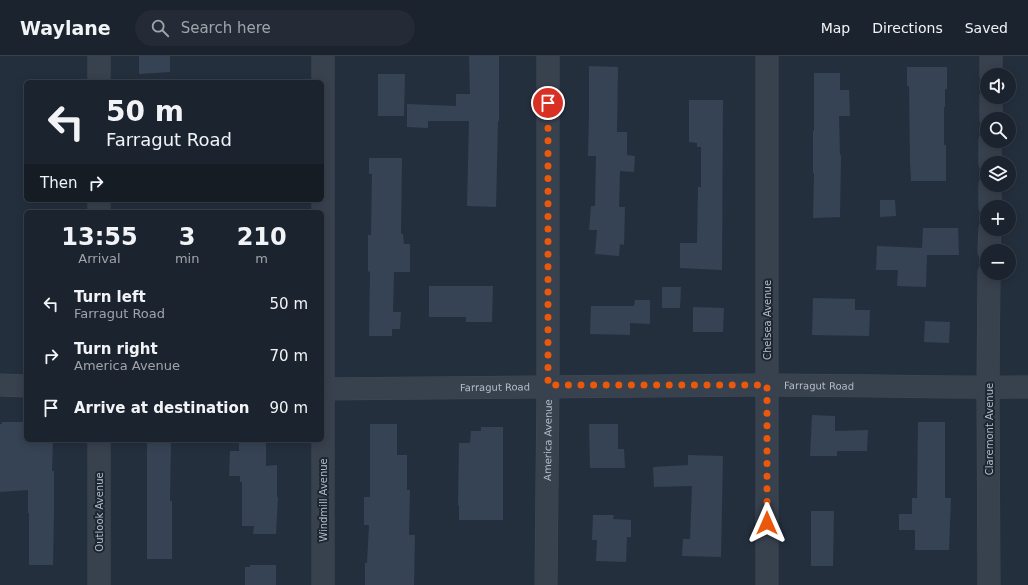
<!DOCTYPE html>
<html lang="en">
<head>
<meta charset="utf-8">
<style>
  :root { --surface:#1b232e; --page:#242b36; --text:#f1f3f6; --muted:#a0a4aa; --line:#39404a }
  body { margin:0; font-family:"DejaVu Sans",sans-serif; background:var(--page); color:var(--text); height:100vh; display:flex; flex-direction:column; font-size:15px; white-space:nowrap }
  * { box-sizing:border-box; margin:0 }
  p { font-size:13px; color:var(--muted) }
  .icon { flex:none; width:22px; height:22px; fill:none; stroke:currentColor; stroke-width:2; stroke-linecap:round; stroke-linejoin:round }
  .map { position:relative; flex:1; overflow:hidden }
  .panel { position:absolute; left:24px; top:154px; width:300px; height:232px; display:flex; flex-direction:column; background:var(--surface); border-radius:6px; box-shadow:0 2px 10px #0003,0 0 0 1px var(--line) }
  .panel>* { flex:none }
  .top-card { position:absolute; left:24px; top:24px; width:300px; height:122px; border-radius:6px; box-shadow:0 2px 10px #0003,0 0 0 1px var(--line); background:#1b232e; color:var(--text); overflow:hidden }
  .fabs { position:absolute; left:980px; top:12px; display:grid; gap:8px }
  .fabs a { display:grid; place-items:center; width:36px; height:36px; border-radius:50%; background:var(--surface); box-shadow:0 2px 10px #0003,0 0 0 1px var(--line); font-size:20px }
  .pin { position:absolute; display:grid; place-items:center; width:34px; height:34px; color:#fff; margin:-17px; border:2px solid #fff; border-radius:50%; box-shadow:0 1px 4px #0007 }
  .me { position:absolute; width:44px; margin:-22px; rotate:0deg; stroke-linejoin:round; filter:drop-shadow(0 0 3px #0008) }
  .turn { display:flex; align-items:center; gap:14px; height:84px; padding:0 16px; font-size:18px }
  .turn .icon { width:52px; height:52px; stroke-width:2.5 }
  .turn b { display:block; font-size:28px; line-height:34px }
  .then { display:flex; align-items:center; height:38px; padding:0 16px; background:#0003; gap:8px; font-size:15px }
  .eta { display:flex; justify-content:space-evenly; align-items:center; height:68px; text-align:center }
  .eta b { font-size:24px; font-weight:700; line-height:28px }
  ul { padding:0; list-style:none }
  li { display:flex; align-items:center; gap:12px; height:52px; padding:0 16px }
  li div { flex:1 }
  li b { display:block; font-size:15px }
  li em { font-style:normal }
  header { display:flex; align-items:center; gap:24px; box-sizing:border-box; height:56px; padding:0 20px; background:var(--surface); border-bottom:1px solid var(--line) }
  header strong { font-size:19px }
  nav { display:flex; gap:22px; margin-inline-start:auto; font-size:14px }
  .search { width:280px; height:36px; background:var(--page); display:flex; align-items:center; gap:10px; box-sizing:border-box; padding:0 14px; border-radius:22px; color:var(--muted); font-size:15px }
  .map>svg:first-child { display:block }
  .building { fill:#364354 }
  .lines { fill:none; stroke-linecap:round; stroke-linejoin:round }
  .minor-casing { stroke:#414a57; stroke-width:23 }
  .minor { stroke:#38414e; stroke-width:22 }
  .route { stroke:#ea580c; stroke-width:7; stroke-dasharray:0 12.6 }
  .labels { text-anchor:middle; stroke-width:4; stroke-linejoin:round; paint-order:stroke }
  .street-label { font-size:10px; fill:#b4bcc9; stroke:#1d2633 }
</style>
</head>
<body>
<header>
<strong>Waylane</strong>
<div class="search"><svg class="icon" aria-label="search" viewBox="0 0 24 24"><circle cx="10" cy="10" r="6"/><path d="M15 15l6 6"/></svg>Search here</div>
<nav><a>Map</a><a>Directions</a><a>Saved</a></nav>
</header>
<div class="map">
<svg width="1028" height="529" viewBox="0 0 1028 529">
  <rect width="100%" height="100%" fill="#242f3e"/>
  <g class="building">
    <polygon points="139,0 170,0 170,16 139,18"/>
    <polygon points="469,0 499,0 499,65 498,65 496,151 467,150 469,65 428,65 428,72 407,71 407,48 456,50 456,38 470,38"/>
    <polygon points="589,10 618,11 617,76 627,76 627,99 635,100 634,116 620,115 619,151 625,151 624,189 620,188 619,200 595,198 597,174 589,174 591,150 595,150 596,100 588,100 589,59"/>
    <polygon points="907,11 947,11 947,33 945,33 945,51 944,51 944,89 946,89 946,125 911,125 910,105 909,30 907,30"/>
    <polygon points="814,17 840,17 840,34 849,34 850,60 839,60 840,99 841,99 840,161 813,162 814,117 813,117 813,75 814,75"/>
    <polygon points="378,18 405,18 404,60 378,60"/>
    <polygon points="689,44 723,44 722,214 680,212 680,187 697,187 698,131 701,131 701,91 697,91 697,87 689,86"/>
    <polygon points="369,102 402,102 401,178 403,178 404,188 410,188 410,216 394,216 393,256 401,256 400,273 392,273 392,280 369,280 370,216 368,215 368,179 371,179 372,118 369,118"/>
    <polygon points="880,144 895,144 896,160 880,161"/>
    <polygon points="923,172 958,172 959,199 927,199 926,231 897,230 898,214 876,214 877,190 922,192"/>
    <polygon points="429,230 493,230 492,266 466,266 466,261 429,261"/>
    <polygon points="662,231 681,231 680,252 662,252"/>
    <polygon points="813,242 855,243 855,254 870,254 869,280 812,279"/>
    <polygon points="635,244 650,244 650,268 630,267 630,279 590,278 591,250 634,250"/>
    <polygon points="693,251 724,252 723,276 693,276"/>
    <polygon points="925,265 950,266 949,287 924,286"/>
    <polygon points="812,359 835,360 835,375 868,374 867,395 837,395 837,400 810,400"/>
    <polygon points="2,366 26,366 26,384 53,384 52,415 54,415 54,457 53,509 29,509 29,457 28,457 28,434 0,436 0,368 2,368"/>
    <polygon points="918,366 945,366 945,442 951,442 949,494 915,494 915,474 899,474 899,458 912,458 912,442 917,442"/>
    <polygon points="370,368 397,368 397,399 407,399 407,434 410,434 409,479 415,479 414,529 365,529 365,507 367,507 369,469 364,469 364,441 370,441"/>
    <polygon points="589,368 618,368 618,393 624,393 625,412 590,412"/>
    <polygon points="481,371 503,371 503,464 459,464 459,449 458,449 459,387 470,387 471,375 481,375"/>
    <polygon points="147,384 171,384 170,445 172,445 172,503 147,503"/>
    <polygon points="239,384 266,384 266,410 277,409 277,441 278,441 276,478 253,478 254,470 242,470 242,426 240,426 240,420 229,420 230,395 239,395"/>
    <polygon points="688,399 723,400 721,501 682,500 683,483 690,483 692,430 654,431 653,411 688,409"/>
    <polygon points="811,455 834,455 833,510 811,510"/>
    <polygon points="593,459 614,459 613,463 631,464 631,481 627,481 626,506 596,505 597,484 592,484"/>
    <polygon points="250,509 276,509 276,529 245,529 245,511 250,511"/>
  </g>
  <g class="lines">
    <defs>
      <g id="minor">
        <polyline points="323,0 323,529"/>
        <polyline points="767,0 767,529"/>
        <polyline points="991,19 991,0"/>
        <polyline points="99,26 99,0"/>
        <polyline points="991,63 991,41"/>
        <polyline points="990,107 990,85"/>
        <polyline points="990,151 990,129"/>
        <polyline points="99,156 99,144"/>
        <polyline points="989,195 990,173"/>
        <polyline points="0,329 26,330"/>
        <path id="s1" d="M322 333C470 331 618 329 765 329 853 329 940 332 1028 331"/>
        <polyline points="99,384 99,529"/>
        <path id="s2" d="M546 529 548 329V0"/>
        <polyline points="989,529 988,331 989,217"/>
      </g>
    </defs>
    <use href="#minor" class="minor-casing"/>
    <use href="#minor" class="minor"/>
  </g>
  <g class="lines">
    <polyline class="route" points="548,47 548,329 767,329 767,467"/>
  </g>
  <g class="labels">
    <g class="street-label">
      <text transform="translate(767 264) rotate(-90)" y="4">Chelsea Avenue</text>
      <text dy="4" stroke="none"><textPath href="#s1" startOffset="497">Farragut Road</textPath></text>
      <text dy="4" stroke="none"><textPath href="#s1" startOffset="173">Farragut Road</textPath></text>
      <text transform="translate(989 373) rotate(-90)" y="4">Claremont Avenue</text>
      <text dy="4" stroke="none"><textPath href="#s2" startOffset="145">America Avenue</textPath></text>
      <text transform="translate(323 444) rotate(-90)" y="4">Windmill Avenue</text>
      <text transform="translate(99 456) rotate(-90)" y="4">Outlook Avenue</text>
    </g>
  </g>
</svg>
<div class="fabs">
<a><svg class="icon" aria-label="sound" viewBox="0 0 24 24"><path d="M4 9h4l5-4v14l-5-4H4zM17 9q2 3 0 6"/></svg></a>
<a><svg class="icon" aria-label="search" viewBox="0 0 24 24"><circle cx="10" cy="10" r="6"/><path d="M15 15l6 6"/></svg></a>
<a><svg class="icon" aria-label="layers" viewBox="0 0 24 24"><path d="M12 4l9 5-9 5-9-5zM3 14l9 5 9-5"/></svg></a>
<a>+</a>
<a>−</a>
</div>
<div class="pin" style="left:548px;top:47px;background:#d93025"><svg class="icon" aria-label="arrive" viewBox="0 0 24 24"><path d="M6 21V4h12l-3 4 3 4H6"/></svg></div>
<svg class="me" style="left:767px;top:467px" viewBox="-20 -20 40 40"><path d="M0-17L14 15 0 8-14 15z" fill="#ea580c" stroke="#fff" stroke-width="4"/></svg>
<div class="top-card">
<div class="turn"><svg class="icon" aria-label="left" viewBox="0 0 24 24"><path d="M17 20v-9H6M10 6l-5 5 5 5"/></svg><div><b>50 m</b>Farragut Road</div></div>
<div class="then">Then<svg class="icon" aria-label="right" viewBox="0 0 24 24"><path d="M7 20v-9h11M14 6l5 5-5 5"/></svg></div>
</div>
<section class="panel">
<div class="eta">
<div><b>13:55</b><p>Arrival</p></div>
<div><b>3</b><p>min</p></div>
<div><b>210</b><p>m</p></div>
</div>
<ul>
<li><svg class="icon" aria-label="left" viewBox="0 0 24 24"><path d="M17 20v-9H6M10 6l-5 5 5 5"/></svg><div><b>Turn left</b><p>Farragut Road</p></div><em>50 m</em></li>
<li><svg class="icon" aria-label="right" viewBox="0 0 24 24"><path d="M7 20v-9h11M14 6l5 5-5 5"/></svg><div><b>Turn right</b><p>America Avenue</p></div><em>70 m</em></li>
<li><svg class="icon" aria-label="arrive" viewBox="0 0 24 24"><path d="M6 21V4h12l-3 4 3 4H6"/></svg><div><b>Arrive at destination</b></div><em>90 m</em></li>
</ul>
</section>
</div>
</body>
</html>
